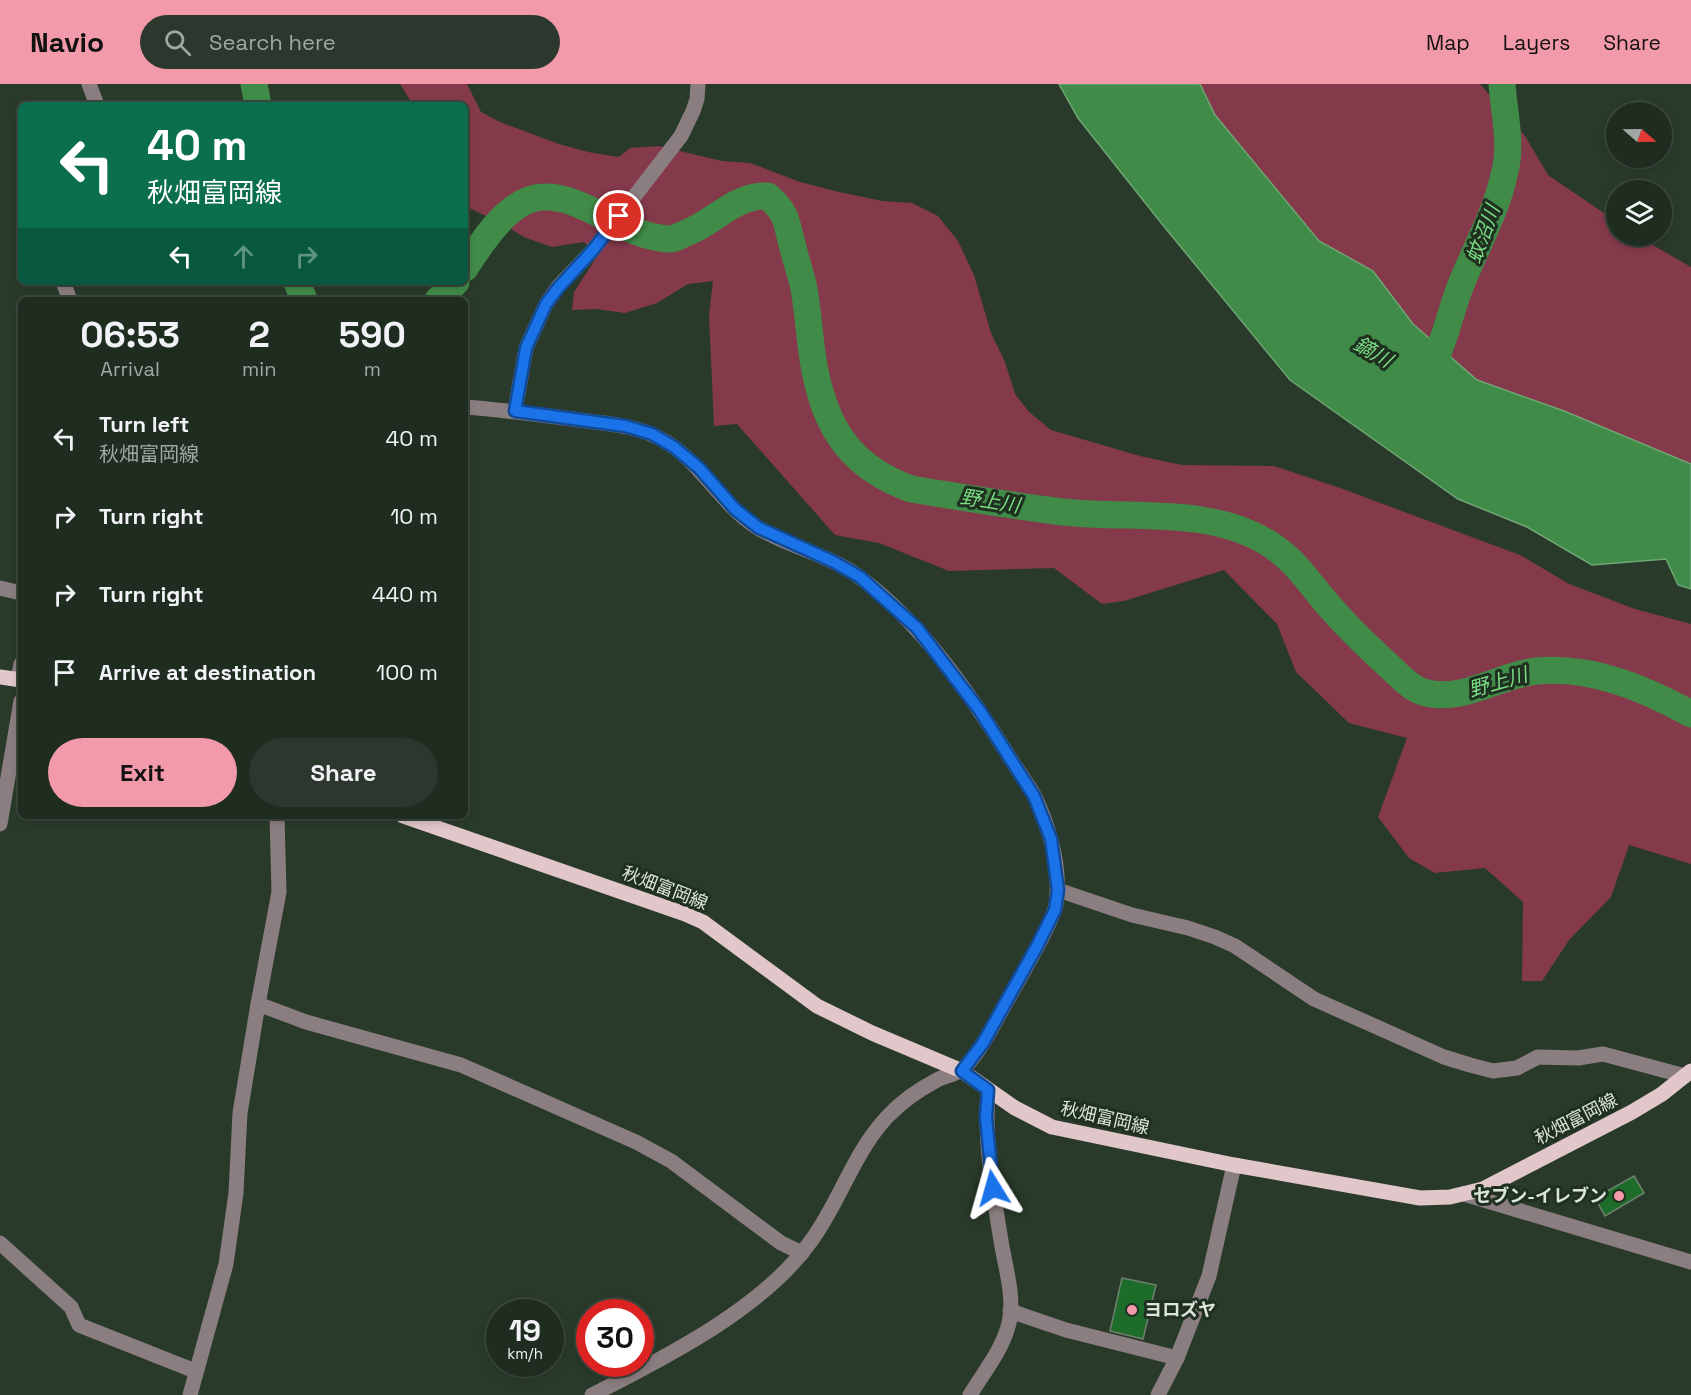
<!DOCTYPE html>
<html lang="en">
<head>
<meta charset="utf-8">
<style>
  :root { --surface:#1f2c20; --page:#2c382d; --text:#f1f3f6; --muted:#a1a7a5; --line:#3c483e; --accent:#f39aaa }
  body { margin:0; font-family:"Space Grotesk","Noto Sans JP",sans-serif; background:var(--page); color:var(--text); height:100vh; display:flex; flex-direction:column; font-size:22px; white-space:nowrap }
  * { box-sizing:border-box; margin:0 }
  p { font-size:20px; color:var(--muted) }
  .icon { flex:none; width:33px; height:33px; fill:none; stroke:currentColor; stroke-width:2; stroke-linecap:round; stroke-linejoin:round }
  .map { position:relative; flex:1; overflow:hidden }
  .drawer { position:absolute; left:18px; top:213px; width:450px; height:522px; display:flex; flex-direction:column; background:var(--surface); border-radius:9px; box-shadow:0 3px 9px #0003,0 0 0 2px var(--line) }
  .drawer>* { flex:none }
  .guide { position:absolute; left:18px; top:18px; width:450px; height:183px; border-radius:9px; box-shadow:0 3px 9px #0003,0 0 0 2px var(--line); background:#0b6e4f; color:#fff; overflow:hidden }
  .needle { width:39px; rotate:110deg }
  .fabs { position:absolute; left:1606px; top:18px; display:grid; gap:12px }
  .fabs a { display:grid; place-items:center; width:66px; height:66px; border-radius:50%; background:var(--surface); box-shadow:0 3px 9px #0003,0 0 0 2px var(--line); font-size:30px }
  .speed { position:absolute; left:486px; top:1215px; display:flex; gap:12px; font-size:30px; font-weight:700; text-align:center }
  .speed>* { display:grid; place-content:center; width:78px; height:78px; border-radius:50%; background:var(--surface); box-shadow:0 3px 9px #0003,0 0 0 2px var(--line); line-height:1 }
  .speed small { font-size:15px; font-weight:400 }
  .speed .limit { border:9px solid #d22; background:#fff; color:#111 }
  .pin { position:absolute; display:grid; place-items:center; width:51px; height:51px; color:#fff; margin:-26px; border:3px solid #fff; border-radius:50%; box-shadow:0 2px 6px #0007 }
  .me { position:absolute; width:66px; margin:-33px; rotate:352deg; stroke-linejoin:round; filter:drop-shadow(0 0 4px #0008) }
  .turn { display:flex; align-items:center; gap:21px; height:126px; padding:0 30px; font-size:27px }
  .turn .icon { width:78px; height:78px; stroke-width:2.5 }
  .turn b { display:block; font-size:42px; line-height:51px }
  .lanes { display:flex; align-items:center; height:57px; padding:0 30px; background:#0003; justify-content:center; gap:30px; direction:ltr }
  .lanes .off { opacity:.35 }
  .eta { display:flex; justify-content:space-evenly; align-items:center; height:102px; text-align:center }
  .eta b { font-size:36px; font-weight:700; line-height:42px }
  .action { display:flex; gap:12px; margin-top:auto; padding:12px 30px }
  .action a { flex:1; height:69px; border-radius:36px; background:var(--accent); color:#111; font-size:24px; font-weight:700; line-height:69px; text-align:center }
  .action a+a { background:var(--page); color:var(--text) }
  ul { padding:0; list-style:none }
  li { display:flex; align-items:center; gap:18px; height:78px; padding:0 30px }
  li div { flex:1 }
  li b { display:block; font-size:22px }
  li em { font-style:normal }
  header { display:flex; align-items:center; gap:36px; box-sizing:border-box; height:84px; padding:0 30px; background:var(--accent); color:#111 }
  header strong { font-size:28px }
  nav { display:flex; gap:33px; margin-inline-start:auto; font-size:21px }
  .search { width:420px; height:54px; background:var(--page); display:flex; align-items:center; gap:15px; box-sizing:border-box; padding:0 21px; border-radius:33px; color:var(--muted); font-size:22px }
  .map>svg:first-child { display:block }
  .green { fill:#853a4b }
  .water { fill:#408b48; stroke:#6ea674; stroke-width:1.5 }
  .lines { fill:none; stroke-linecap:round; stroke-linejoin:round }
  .river { stroke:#408b48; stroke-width:27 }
  .building { fill:#1e6c2a; stroke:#6e816f; stroke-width:1.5 }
  .minor { stroke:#8b7e80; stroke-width:15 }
  .major { stroke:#e1c7ca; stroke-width:15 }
  .route-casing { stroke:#114b97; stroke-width:15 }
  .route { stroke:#1a73e8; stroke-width:10 }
  .poi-dot { fill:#f39aaa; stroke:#1f2f20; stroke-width:2 }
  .labels { text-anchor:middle; stroke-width:6; stroke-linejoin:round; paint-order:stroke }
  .street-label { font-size:18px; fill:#dbe5db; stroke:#1f2f20 }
  .poi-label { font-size:18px; font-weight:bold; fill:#dbe5db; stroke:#1f2f20; text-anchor:end }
  .water-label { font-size:20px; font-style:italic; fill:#7adc83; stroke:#1f2f20 }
</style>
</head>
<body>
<header>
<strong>Navio</strong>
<div class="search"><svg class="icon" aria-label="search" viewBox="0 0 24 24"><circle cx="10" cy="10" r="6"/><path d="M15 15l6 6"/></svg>Search here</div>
<nav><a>Map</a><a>Layers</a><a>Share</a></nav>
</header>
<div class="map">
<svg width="1691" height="1311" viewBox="0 0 1691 1311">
  <rect width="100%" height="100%" fill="#293a2a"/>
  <g class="green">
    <polygon points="400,0 467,0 481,28 500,38 559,60 588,68 619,73 630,64 659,62 722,77 750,79 800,98 835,107 882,117 912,119 938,132 958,157 974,191 991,249 1005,278 1015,310 1029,328 1051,346 1140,372 1182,381 1274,382 1343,405 1520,471 1569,500 1635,525 1691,540 1691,780 1629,761 1611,813 1569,856 1542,897 1522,897 1523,818 1485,784 1435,789 1409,774 1378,733 1407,654 1349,639 1296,588 1277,540 1224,486 1124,517 1102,520 1054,484 949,487 879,459 835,451 737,340 714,342 709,231 713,197 688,200 657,219 625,229 596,225 572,226 574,208 600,168 583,158 552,163 524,153 503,140 467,123 465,121 465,21 413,21"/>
    <polygon points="1149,0 1480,0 1525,52 1548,91 1617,138 1617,152 1637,152 1691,183 1691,477 1553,424"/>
  </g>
  <polygon class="water" points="1059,0 1200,0 1215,31 1319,157 1373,187 1413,240 1477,296 1564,327 1691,380 1691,505 1678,501 1666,475 1592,481 1527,443 1458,415 1290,296 1162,140 1078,34"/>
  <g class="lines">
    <g class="river">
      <polyline points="254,0 258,21"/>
      <path d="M465 184C482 158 510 113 544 113 568 112 592 127 613 137 630 146 649 154 669 155 675 155 681 151 686 149 715 138 736 110 768 112 789 131 786 139 793 164 796 176 800 188 803 200 810 233 809 268 818 300 831 354 859 386 911 405 961 413 1012 422 1063 428 1132 436 1214 421 1274 463 1295 477 1308 497 1324 516 1344 540 1367 562 1390 583 1400 592 1410 604 1423 608 1462 620 1498 591 1537 587 1591 582 1644 604 1691 630"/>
      <polyline points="297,198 304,216"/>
      <polyline points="438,216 456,198"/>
      <path d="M1426 293C1444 263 1448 235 1460 203 1475 165 1497 127 1505 87 1512 60 1504 28 1502 0"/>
    </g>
  </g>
  <g class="building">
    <polygon points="1634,1092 1644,1109 1605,1132 1595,1114"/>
    <polygon points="1122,1194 1156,1201 1143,1255 1110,1247"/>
  </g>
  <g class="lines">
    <g class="minor">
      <polyline points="89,0 97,21"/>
      <polyline points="63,198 70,216"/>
      <path d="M465 323C504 326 542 331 580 336 603 339 626 341 648 349 697 367 716 418 758 444 791 464 831 471 862 495 921 540 965 603 1005 666 1014 681 1025 696 1034 711 1048 740 1059 776 1057 808 1057 816 1056 824 1053 830 1039 864 1019 894 1002 926 991 945 980 968 964 984 957 991 945 991 937 996 918 1006 901 1018 887 1033 852 1071 841 1116 811 1157 763 1225 664 1274 592 1311"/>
      <polyline points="515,327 526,264 546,220 558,203 593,166 681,52 693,27 697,15 698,0"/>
      <polyline points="0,504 21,509"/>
      <polyline points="18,596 21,580"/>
      <polyline points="0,740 21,617"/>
      <polyline points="1058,806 1132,831 1188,844 1215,853 1235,862 1314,915 1444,973 1470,981 1493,987 1517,984 1538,973 1578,974 1603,970 1685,992"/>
      <polyline points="258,920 306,938 461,981 636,1058 671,1077 781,1159 802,1169"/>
      <polyline points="1464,1110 1691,1178"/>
      <polyline points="0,1159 71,1223 79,1241 195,1287"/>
      <polyline points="1010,1227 1066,1246 1177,1274"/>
      <polyline points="190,1311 226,1180 236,1109 240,1029 258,920 279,808 277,732"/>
      <path d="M970 1311C984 1288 1003 1265 1009 1239 1015 1213 1005 1182 1001 1157 993 1107 984 1057 988 1007"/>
      <polyline points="1158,1311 1177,1274 1209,1192 1234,1081"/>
    </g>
    <g class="major">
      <polyline points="0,593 21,596"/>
      <polyline points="403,732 685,830 703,838 817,922 872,949 962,987 1015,1024 1052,1043 1234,1081 1420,1114 1450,1113 1483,1105 1632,1028 1662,1010 1691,987"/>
    </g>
  </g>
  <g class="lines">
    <defs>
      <polyline id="route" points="619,132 593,166 558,204 546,220 526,264 515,327 625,342 652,350 674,363 699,384 735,425 759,444 834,478 860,493 917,544 980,627 1034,712 1051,755 1058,806 1055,826 1036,864 983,959 962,987 988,1006 986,1033 993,1104"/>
    </defs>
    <use href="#route" class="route-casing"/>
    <use href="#route" class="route"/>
  </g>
  <g class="poi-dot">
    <circle cx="1619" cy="1112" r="6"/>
    <circle cx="1132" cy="1226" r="6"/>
  </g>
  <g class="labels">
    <g class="street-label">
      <text transform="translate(665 804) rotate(21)" y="6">秋畑富岡線</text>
      <text transform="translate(1105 1034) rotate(13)" y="6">秋畑富岡線</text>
      <text transform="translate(1576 1035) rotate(-27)" y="6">秋畑富岡線</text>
    </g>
    <g class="poi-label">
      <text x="1607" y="1118">セブン-イレブン</text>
      <text x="1144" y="1232" text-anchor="start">ヨロズヤ</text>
    </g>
    <g class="water-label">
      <text transform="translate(1483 150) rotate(-70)" y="7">蚊沼川</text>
      <text transform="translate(1373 268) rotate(30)" y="7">鏑川</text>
      <text transform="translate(990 417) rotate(9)" y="7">野上川</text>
      <text transform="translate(1498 598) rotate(-16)" y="7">野上川</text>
    </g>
  </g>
</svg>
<div class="fabs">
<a><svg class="needle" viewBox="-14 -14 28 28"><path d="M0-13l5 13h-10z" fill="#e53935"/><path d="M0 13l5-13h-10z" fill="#a1a7a5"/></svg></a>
<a><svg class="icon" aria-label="layers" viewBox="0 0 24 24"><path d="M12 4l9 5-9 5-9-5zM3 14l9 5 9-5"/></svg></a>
</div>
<div class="speed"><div>19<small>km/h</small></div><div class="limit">30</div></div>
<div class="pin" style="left:619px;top:132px;background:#d93025"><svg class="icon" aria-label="arrive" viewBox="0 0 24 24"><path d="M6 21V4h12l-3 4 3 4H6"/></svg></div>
<svg class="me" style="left:993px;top:1104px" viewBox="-20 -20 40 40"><path d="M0-17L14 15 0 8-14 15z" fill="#1a73e8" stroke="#fff" stroke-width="4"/></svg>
<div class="guide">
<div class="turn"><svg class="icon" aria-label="left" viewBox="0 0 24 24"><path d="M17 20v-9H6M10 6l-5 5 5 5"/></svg><div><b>40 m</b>秋畑富岡線</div></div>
<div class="lanes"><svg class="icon" aria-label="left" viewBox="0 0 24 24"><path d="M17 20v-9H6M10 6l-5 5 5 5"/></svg><svg class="icon off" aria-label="ahead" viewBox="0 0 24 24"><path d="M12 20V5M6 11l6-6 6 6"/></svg><svg class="icon off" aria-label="right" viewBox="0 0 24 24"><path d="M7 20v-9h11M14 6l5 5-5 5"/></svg></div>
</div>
<section class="drawer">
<div class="eta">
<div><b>06:53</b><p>Arrival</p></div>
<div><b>2</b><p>min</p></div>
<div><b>590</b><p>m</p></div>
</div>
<ul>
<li><svg class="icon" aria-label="left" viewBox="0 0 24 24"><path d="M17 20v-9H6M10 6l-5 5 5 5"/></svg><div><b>Turn left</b><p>秋畑富岡線</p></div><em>40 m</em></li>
<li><svg class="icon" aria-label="right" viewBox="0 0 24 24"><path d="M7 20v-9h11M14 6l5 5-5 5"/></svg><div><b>Turn right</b></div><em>10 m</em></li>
<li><svg class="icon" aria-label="right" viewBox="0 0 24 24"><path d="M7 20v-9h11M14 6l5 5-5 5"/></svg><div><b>Turn right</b></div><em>440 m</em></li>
<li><svg class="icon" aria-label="arrive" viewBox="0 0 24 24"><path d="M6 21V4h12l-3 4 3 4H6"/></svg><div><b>Arrive at destination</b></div><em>100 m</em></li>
</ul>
<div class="action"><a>Exit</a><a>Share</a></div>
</section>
</div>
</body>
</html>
